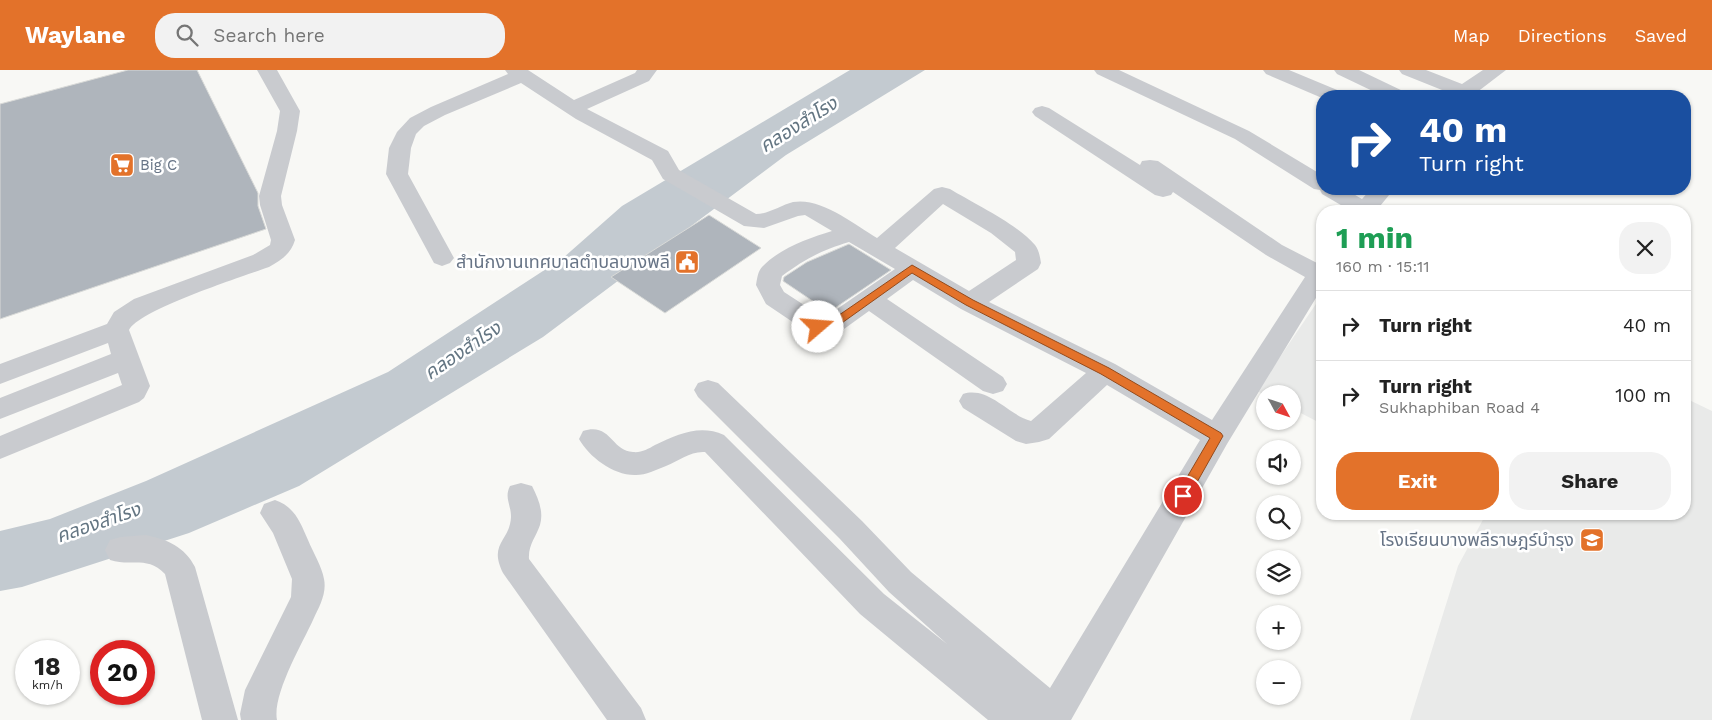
<!DOCTYPE html>
<html lang="en">
<head>
<meta charset="utf-8">
<style>
  :root { --surface:#fff; --page:#f2f2f2; --text:#222; --muted:#767676; --line:#e0e0e0; --accent:#e3722a }
  body { margin:0; font-family:"Work Sans","Noto Sans Thai",sans-serif; background:var(--page); color:var(--text); height:100vh; display:flex; flex-direction:column; font-size:19px; white-space:nowrap }
  * { box-sizing:border-box; margin:0 }
  p { font-size:16px; color:var(--muted) }
  .icon { flex:none; width:28px; height:28px; fill:none; stroke:currentColor; stroke-width:2; stroke-linecap:round; stroke-linejoin:round }
  .map { position:relative; flex:1; overflow:hidden }
  .panel { position:absolute; left:1316px; top:135px; width:375px; height:315px; display:flex; flex-direction:column; background:var(--surface); border-radius:20px; box-shadow:0 1px 4px #0004 }
  .panel>* { flex:none }
  .guide { position:absolute; left:1316px; top:20px; width:375px; height:105px; border-radius:20px; box-shadow:0 1px 4px #0004; background:#1a4fa0; color:#fff; overflow:hidden }
  .needle { width:32px; rotate:130deg }
  .controls { position:absolute; left:1256px; top:315px; display:grid; gap:10px }
  .controls a { display:grid; place-items:center; width:45px; height:45px; border-radius:50%; background:var(--surface); box-shadow:0 1px 4px #0004; font-size:25px }
  .speed { position:absolute; left:15px; top:570px; display:flex; gap:10px; font-size:25px; font-weight:700; text-align:center }
  .speed>* { display:grid; place-content:center; width:65px; height:65px; border-radius:50%; background:var(--surface); box-shadow:0 1px 4px #0004; line-height:1 }
  .speed small { font-size:12px; font-weight:400 }
  .speed .limit { border:8px solid #d22; background:#fff; color:#111 }
  .pin { position:absolute; display:grid; place-items:center; width:42px; height:42px; color:#fff; margin:-21px; border:2px solid #fff; border-radius:50%; box-shadow:0 1px 5px #0007 }
  .me { position:absolute; width:55px; margin:-28px; rotate:72deg; stroke-linejoin:round; filter:drop-shadow(0 0 4px #0008) }
  .turn { display:flex; align-items:center; gap:18px; height:105px; padding:0 20px; font-size:22px }
  .turn .icon { width:65px; height:65px; stroke-width:2.5 }
  .turn b { display:block; font-size:35px; line-height:42px }
  .round { display:grid; place-items:center; flex:none; width:52px; height:52px; border-radius:20px; background:var(--page) }
  .headline { display:flex; align-items:center; justify-content:space-between; height:85px; padding:0 20px }
  h1 { font-size:30px; font-weight:700; line-height:38px; color:#1e9e55 }
  .action { display:flex; gap:10px; margin-top:auto; padding:10px 20px }
  .action a { flex:1; height:58px; border-radius:20px; background:var(--accent); color:#fff; font-size:20px; font-weight:700; line-height:58px; text-align:center }
  .action a+a { background:var(--page); color:var(--text) }
  ul { padding:0; list-style:none }
  li { display:flex; align-items:center; gap:15px; height:70px; padding:0 20px; border-top:1px solid var(--line) }
  li div { flex:1 }
  li b { display:block; font-size:19px }
  li em { font-style:normal }
  header { display:flex; align-items:center; gap:30px; box-sizing:border-box; height:70px; padding:0 25px; background:var(--accent); color:#fff }
  header strong { font-size:24px }
  nav { display:flex; gap:28px; margin-inline-start:auto; font-size:18px }
  .search { width:350px; height:45px; background:var(--page); display:flex; align-items:center; gap:12px; box-sizing:border-box; padding:0 18px; border-radius:20px; color:var(--muted); font-size:19px }
  .map>svg:first-child { display:block }
  .built { fill:#e9eae9 }
  .water { fill:#c3cad0 }
  .building { fill:#afb5bc; stroke:#d9dad8 }
  .lines { fill:none; stroke-linecap:round; stroke-linejoin:round }
  .minor { fill:#c9cbcf; fill-rule:evenodd }
  .route { fill:#e3722a; stroke:#944a1b }
  .labels { text-anchor:middle; stroke-width:5; stroke-linejoin:round; paint-order:stroke }
  .far-poi-label { font-size:15px; fill:#677486; stroke:#fff; text-anchor:start }
  .poi-label { font-size:18px; fill:#677486; stroke:#fff; text-anchor:end }
  .water-label { font-size:19px; font-style:italic; fill:#637582; stroke:#fff }
</style>
</head>
<body>
<header>
<strong>Waylane</strong>
<div class="search"><svg class="icon" aria-label="search" viewBox="0 0 24 24"><circle cx="10" cy="10" r="6"/><path d="M15 15l6 6"/></svg>Search here</div>
<nav><a>Map</a><a>Directions</a><a>Saved</a></nav>
</header>
<div class="map">
<svg width="1712" height="650" viewBox="0 0 1712 650">
  <rect width="100%" height="100%" fill="#f8f8f5"/>
  <g class="built">
    <polygon points="1322,225 1322,354 1293,339 1292,324 1265,325 1257,321"/>
    <polygon points="1685,328 1712,341 1712,650 1410,650 1458,496 1486,444 1685,444"/>
  </g>
  <polygon class="water" points="850,0 925,0 786,85 543,267 299,416 189,463 22,517 0,521 0,461 50,449 146,411 388,302 563,188 622,136"/>
  <g class="building">
    <polygon points="128,0 197,0 258,123 258,136 266,159 0,249 0,34"/>
    <polygon points="709,145 761,178 665,243 611,207"/>
    <polygon points="849,174 891,200 829,242 783,211 784,207 807,192"/>
  </g>
  <g class="lines">
    <g class="minor">
      <path d="M257 0H277L300 41 297 61 281 126 282 135 295 170C291 184 281 190 269 197 242 207 141 239 129 260L150 316 144 328 139 332 0 389V366L122 315 118 303 0 349V328L111 284 108 273 0 314V294L107 254 114 242 134 229 253 185 270 175 271 170 260 135 259 126 277 61 280 41Z"/>
      <path d="M505 0H528L574 30 635 3 637 0H657L649 11 587 39 668 81 679 100 756 144C769 144 781 135 793 132 821 127 854 154 877 168L934 119 942 117 950 119C973 133 1019 155 1035 175 1039 180 1040 187 1041 193L1038 199 989 232 1115 294 1212 350 1305 207 1266 185 1173 122 1171 125 1163 127 1155 125 1035 46 1032 42 1035 38 1042 36 1049 38 1140 95 1142 91 1150 90 1158 91 1282 175 1317 193 1322 191V218L1227 374 1071 650H988L860 544 705 382C690 381 679 391 666 396 656 400 646 405 636 405 614 406 589 387 579 369L583 361C611 352 611 381 633 382 641 383 648 379 655 375 678 364 700 354 724 365L884 524 947 574 889 522 840 469 698 327 694 320 698 313 708 310 718 313 862 451 911 502 1050 618 1200 370 1107 315 1049 369 1039 372 1026 374 1016 371 963 338 959 331 963 324C989 316 1008 345 1031 351L1086 303 961 239 913 210 887 229 1003 307 1007 314 1003 321 993 324 983 321 869 241 837 264 828 267 818 266 809 263 766 234 756 215C757 209 758 201 762 197 780 178 809 168 832 161L805 145 798 146 764 158 744 156 663 109 652 90 576 49 521 13 445 45 424 56 416 64 411 78 408 104 454 188 450 193 442 196 434 193 386 104 389 78 397 62 410 48 431 37 508 4ZM943 134 991 163 1015 182 1016 190 969 221 895 178ZM849 172 895 199 824 248 784 222 780 215 782 206C805 189 822 180 849 172Z"/>
      <polygon points="1094,0 1119,0 1249,61 1322,105 1322,119 1345,119 1362,129 1371,119 1394,119 1376,141 1351,141 1322,124 1320,120 1314,119 1235,69 1097,4"/>
      <polygon points="1263,0 1289,0 1342,22 1345,26 1322,26 1322,28 1266,4"/>
      <polygon points="1334,0 1359,0 1405,22 1408,26 1383,26 1337,4"/>
      <polygon points="1399,0 1426,0 1462,14 1483,0 1506,0 1472,26 1450,26 1452,24 1402,4"/>
      <path d="M521 413 532 416C538 428 544 441 540 455 536 467 528 475 529 489L641 638 646 650H607L503 503C488 473 510 471 511 447 511 434 504 428 510 416Z"/>
      <path d="M275 430C295 437 300 452 308 470 313 482 322 497 324 509 327 524 319 537 313 550 302 574 272 625 277 650H241L240 644 245 620 291 527 292 509 273 463 260 443 264 434Z"/>
      <path d="M145 465C167 469 185 477 195 497L238 650H202L165 504C147 485 131 497 110 490L105 480 110 470 121 467Z"/>
    </g>
  </g>
  <polygon class="route" points="912,195 973,230 1109,298 1221,363 1223,366 1187,430 1178,430 1176,426 1210,368 1101,304 966,235 912,203 832,260 814,259 813,257 814,254 826,254"/>
  <defs>
    <symbol id="supermarket-square" viewBox="-11 -11 22 22"><rect x="-9" y="-9" width="18" height="18" rx="4" fill="#e3722a" stroke="#fff"/><path d="M-6-5.5h2.5l.6 2H6L4.5 2H-2.5L-4.4-4H-6ZM-1.5 3.2a1.3 1.3 0 1 0 .1 0ZM3 3.2a1.3 1.3 0 1 0 .1 0Z" fill="#fff"/></symbol>
    <symbol id="civic-square" viewBox="-11 -11 22 22"><rect x="-9" y="-9" width="18" height="18" rx="4" fill="#e3722a" stroke="#fff"/><path d="M-.6-6.5H3V-4.5H.6V-3L4-1V1h2V6H-6V1h2V-1L-.6-3ZM-1.2 2.5V6h2.4V2.5Z" fill="#fff"/></symbol>
    <symbol id="school-square" viewBox="-11 -11 22 22"><rect x="-9" y="-9" width="18" height="18" rx="4" fill="#e3722a" stroke="#fff"/><path d="M0-5L7-2L0 1L-7-2ZM-4 1L0 2.5L4 1V4Q0 6-4 4Z" fill="#fff"/></symbol>
  </defs>
  <g fill-rule="evenodd">
    <use href="#supermarket-square" x="108" y="81" width="28" height="28"/>
    <use href="#civic-square" x="673" y="178" width="28" height="28"/>
    <use href="#school-square" x="1578" y="456" width="28" height="28"/>
  </g>
  <g class="labels">
    <g class="far-poi-label">
      <text x="140" y="100">Big C</text>
    </g>
    <g class="poi-label">
      <text x="670" y="198">สำนักงานเทศบาลตำบลบางพลี</text>
      <text x="1574" y="476">โรงเรียนบางพลีราษฎร์บำรุง</text>
    </g>
    <g class="water-label">
      <text transform="translate(798 54) rotate(-32)" y="7">คลองสำโรง</text>
      <text transform="translate(462 280) rotate(-34)" y="7">คลองสำโรง</text>
      <text transform="translate(98 452) rotate(-19)" y="7">คลองสำโรง</text>
    </g>
  </g>
</svg>
<div class="controls">
<a><svg class="needle" viewBox="-14 -14 28 28"><path d="M0-13l5 13h-10z" fill="#e53935"/><path d="M0 13l5-13h-10z" fill="#767676"/></svg></a>
<a><svg class="icon" aria-label="sound" viewBox="0 0 24 24"><path d="M4 9h4l5-4v14l-5-4H4zM17 9q2 3 0 6"/></svg></a>
<a><svg class="icon" aria-label="search" viewBox="0 0 24 24"><circle cx="10" cy="10" r="6"/><path d="M15 15l6 6"/></svg></a>
<a><svg class="icon" aria-label="layers" viewBox="0 0 24 24"><path d="M12 4l9 5-9 5-9-5zM3 14l9 5 9-5"/></svg></a>
<a>+</a>
<a>−</a>
</div>
<div class="speed"><div>18<small>km/h</small></div><div class="limit">20</div></div>
<div class="pin" style="left:1183px;top:426px;background:#d93025"><svg class="icon" aria-label="arrive" viewBox="0 0 24 24"><path d="M6 21V4h12l-3 4 3 4H6"/></svg></div>
<svg class="me" style="left:818px;top:257px" viewBox="-20 -20 40 40"><circle r="19" fill="#fff"/><path d="M0-13L10 11 0 6-10 11z" fill="#e3722a"/></svg>
<div class="guide">
<div class="turn"><svg class="icon" aria-label="right" viewBox="0 0 24 24"><path d="M7 20v-9h11M14 6l5 5-5 5"/></svg><div><b>40 m</b>Turn right</div></div>
</div>
<section class="panel">
<div class="headline"><div><h1>1 min</h1><p>160 m · 15:11</p></div><a class="round"><svg class="icon" aria-label="close" viewBox="0 0 24 24"><path d="M6 6l12 12M18 6L6 18"/></svg></a></div>
<ul>
<li><svg class="icon" aria-label="right" viewBox="0 0 24 24"><path d="M7 20v-9h11M14 6l5 5-5 5"/></svg><div><b>Turn right</b></div><em>40 m</em></li>
<li><svg class="icon" aria-label="right" viewBox="0 0 24 24"><path d="M7 20v-9h11M14 6l5 5-5 5"/></svg><div><b>Turn right</b><p>Sukhaphiban Road 4</p></div><em>100 m</em></li>
</ul>
<div class="action"><a>Exit</a><a>Share</a></div>
</section>
</div>
</body>
</html>
